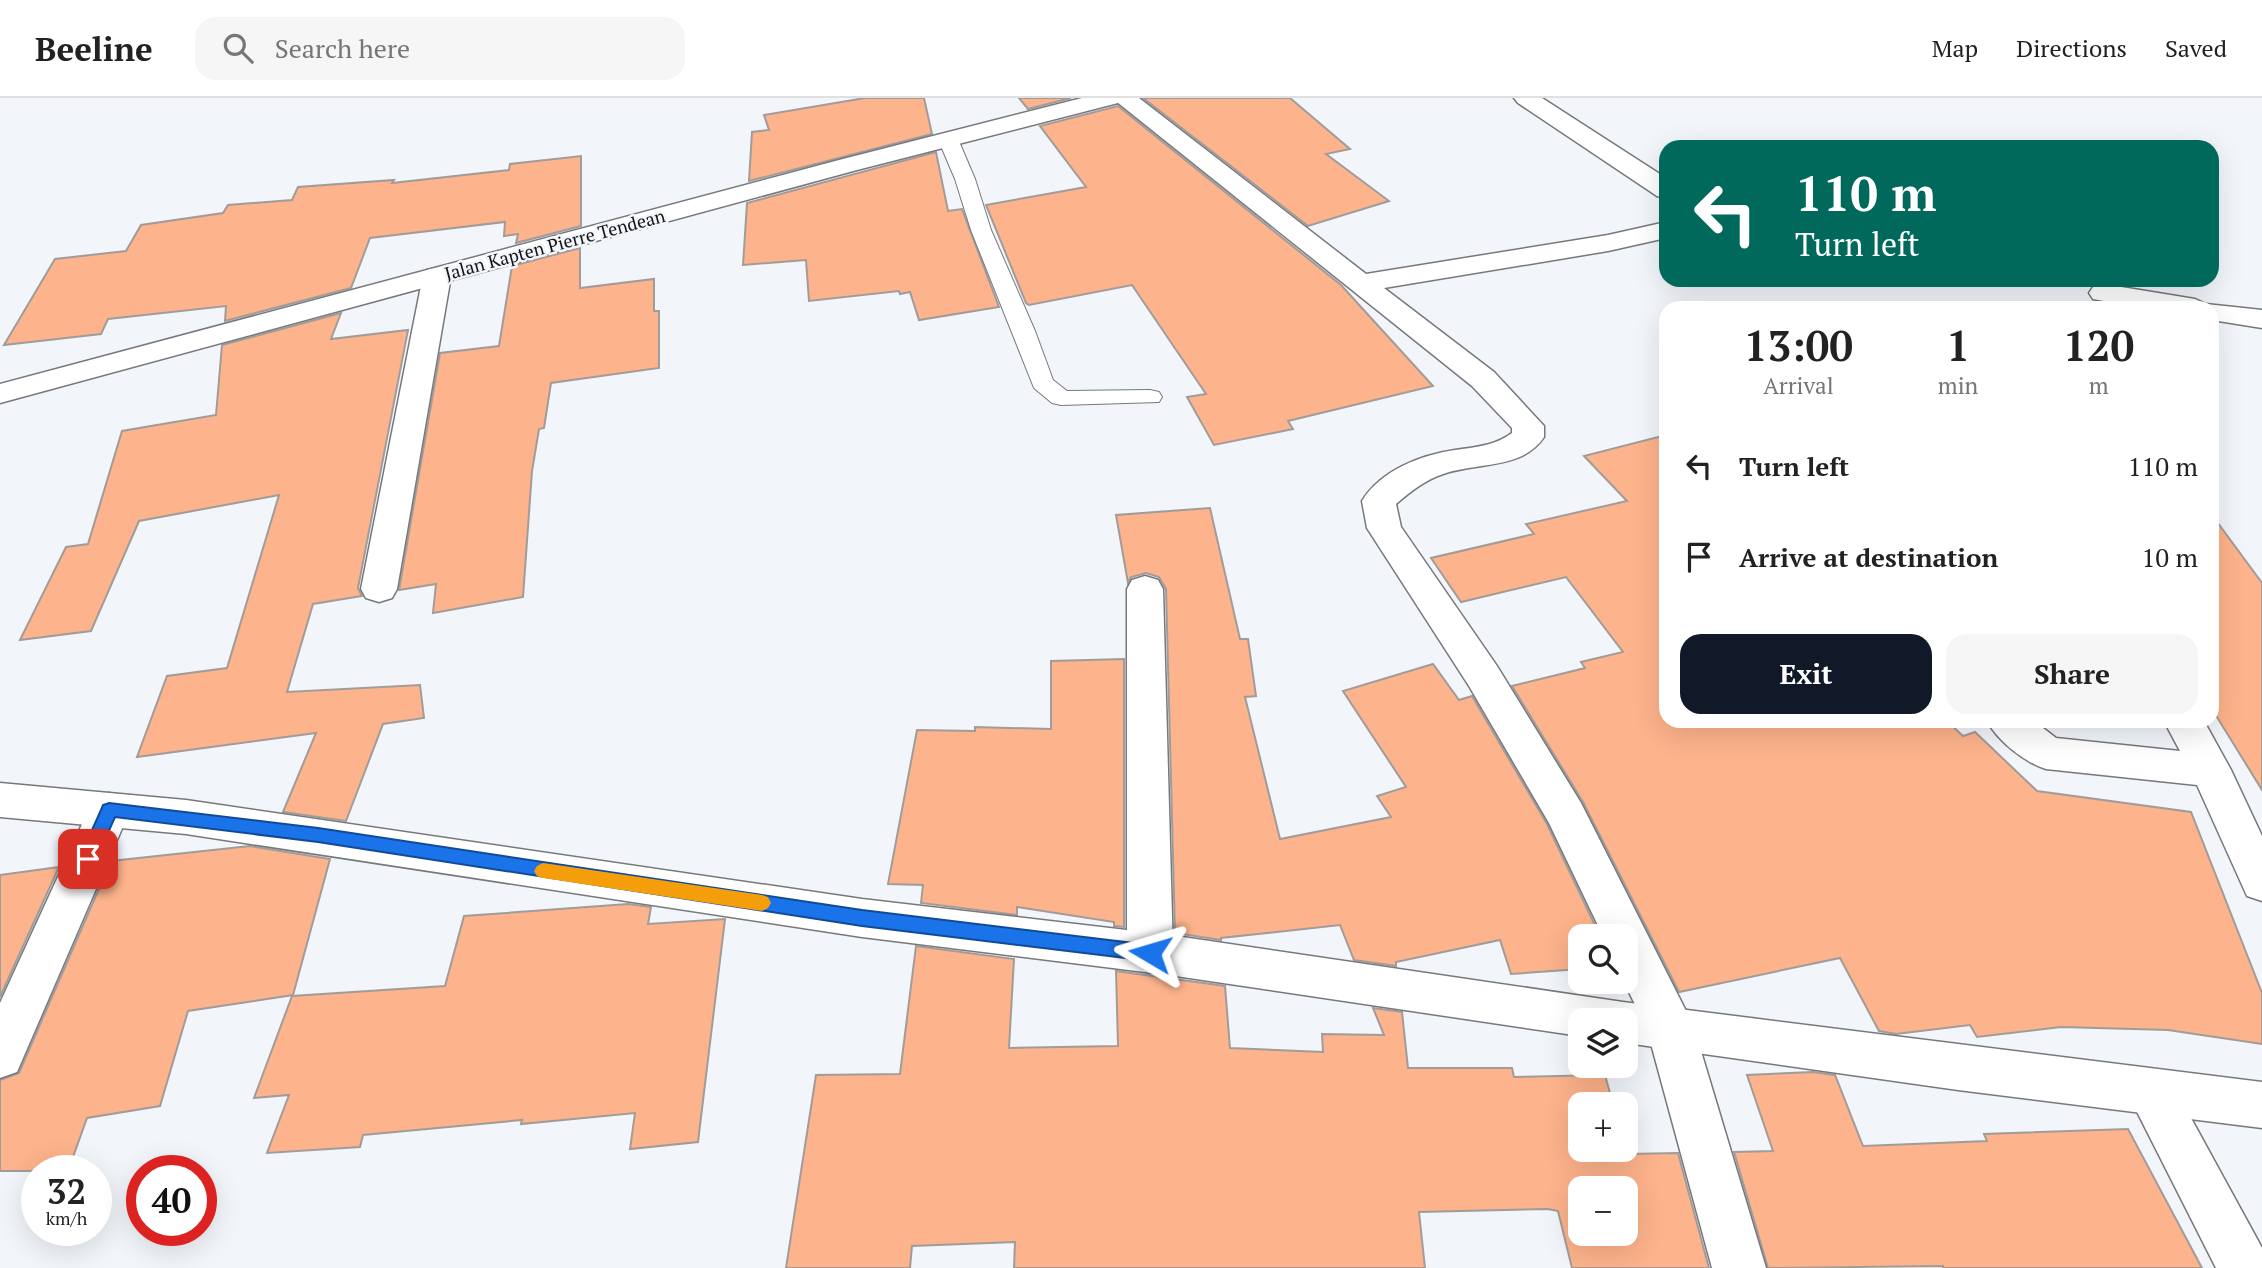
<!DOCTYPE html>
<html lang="en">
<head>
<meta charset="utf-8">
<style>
  :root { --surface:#fff; --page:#f6f6f6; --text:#222; --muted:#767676; --line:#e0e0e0; --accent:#111827 }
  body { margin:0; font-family:"PT Serif",serif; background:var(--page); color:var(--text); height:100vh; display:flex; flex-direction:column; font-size:26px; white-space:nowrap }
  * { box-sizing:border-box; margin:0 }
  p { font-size:23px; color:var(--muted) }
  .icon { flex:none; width:38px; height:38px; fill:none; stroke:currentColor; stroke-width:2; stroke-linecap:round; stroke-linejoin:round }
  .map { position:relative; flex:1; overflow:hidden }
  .sheet { position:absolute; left:1659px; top:203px; width:560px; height:427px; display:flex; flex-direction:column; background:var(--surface); border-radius:21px; box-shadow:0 7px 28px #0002 }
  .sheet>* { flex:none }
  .banner { position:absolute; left:1659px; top:42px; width:560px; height:147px; border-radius:21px; box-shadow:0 7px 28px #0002; background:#00695c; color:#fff; overflow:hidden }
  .fabs { position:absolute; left:1568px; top:826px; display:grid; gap:14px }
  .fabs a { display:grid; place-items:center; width:70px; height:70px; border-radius:14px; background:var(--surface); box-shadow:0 7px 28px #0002; font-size:35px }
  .speed { position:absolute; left:21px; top:1057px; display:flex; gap:14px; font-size:35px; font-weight:700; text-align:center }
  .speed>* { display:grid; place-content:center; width:91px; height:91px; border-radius:50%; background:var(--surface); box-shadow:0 7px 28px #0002; line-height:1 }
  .speed small { font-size:18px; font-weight:400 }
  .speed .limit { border:10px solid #d22; background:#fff; color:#111 }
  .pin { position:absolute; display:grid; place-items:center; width:60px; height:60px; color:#fff; margin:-30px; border-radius:14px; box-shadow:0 4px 10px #0006 }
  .me { position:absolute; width:77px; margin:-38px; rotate:277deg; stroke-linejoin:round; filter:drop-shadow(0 0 5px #0008) }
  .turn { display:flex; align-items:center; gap:24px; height:147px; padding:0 21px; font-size:32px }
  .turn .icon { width:91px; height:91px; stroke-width:2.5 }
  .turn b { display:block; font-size:49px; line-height:60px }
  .eta { display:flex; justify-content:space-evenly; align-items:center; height:119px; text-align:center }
  .eta b { font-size:42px; font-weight:600; line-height:49px }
  .button { display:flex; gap:14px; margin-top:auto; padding:14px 21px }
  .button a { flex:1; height:80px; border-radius:21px; background:var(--accent); color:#fff; font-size:28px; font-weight:600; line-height:80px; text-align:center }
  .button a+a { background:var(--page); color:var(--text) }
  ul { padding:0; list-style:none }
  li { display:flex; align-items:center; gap:21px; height:91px; padding:0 21px }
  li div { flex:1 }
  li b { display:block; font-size:26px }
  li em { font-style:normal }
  header { display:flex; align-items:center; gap:42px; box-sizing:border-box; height:98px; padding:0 35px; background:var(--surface); border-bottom:2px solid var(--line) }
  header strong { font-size:33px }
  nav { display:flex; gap:38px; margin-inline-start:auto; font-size:24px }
  .search { width:490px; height:63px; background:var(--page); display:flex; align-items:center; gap:18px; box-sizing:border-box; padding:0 24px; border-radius:21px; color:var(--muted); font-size:26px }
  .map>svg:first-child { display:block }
  .building { fill:#fdb38b; stroke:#a19c9a; stroke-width:2; fill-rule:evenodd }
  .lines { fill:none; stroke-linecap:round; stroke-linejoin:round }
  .lane-casing { stroke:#76787c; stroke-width:2 }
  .street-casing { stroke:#76787c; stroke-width:3 }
  .secondary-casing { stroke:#76787c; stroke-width:3 }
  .lane { fill:#fff; fill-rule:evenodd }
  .street { fill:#fff; fill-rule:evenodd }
  .secondary { fill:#fff; fill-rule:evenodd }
  .route { fill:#1a73e8; stroke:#114b97; stroke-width:2 }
  .slow { fill:#f59e0b }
  .labels { text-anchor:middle; stroke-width:5; stroke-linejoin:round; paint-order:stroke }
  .far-street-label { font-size:18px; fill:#121314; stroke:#f2f5fa }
</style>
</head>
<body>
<header>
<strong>Beeline</strong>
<div class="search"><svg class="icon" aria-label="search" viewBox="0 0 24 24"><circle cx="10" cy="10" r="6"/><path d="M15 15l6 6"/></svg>Search here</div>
<nav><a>Map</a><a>Directions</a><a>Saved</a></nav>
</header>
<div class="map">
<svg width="2262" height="1170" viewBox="0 0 2262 1170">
  <rect width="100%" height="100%" fill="#f2f5fa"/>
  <g class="building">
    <polygon points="865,0 924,0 932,36 749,83 752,34 769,32 764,17"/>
    <polygon points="1019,0 1071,0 1028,11"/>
    <polygon points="1143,0 1290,0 1350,51 1326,56 1389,103 1308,128"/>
    <polygon points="1118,8 1341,187 1433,288 1288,323 1293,331 1214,347 1187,299 1206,296 1132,187 1029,207 1026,205 986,107 1086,89 1040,28"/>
    <polygon points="936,54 948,113 962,111 999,209 919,222 910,194 900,196 899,193 809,203 806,162 743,167 747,105"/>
    <polygon points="581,58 581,128 516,145 518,136 504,138 505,124 370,140 351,190 225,223 226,208 108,221 101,236 4,247 55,161 126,153 141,127 223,115 228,107 292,102 298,89 394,82 392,85 509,72 510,66"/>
    <polygon points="580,150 580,190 654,181 654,213 659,213 659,270 551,285 544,330 539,331 532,373 523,499 433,515 436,486 399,492 440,255 499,248 512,168"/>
    <polygon points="341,215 331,241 408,232 358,490 362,498 313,506 287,594 420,587 424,620 383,626 346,723 283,714 316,635 137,659 167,578 227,570 279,397 139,423 91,533 20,542 66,449 88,446 122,333 216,317 222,247"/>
    <polygon points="1666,337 1666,623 1947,623 1963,638 1975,634 2037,693 2191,714 2262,895 2262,946 2168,932 2061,929 1977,939 1970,927 1896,936 1879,933 1840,860 1679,894 1583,704 1512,588 1585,570 1581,564 1623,554 1566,479 1461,504 1431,460 1534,436 1526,426 1627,403 1584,358"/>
    <polygon points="1210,410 1240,541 1248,541 1256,598 1245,599 1280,741 1391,719 1377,698 1406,689 1343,593 1433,566 1459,602 1472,598 1547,726 1600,838 1580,838 1580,871 1511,876 1500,842 1396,864 1396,868 1354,862 1340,827 1221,840 1221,842 1175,835 1166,491 1159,479 1146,475 1131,479 1128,485 1116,417"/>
    <polygon points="2212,417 2262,485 2262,692 2212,611"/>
    <polygon points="1124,561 1124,829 1114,828 1114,824 1017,809 1017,817 921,805 923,787 888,786 917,632 975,633 975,629 1051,631 1051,563"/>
    <polygon points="250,748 330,761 293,897 188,913 160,1008 87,1020 68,1073 0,1073 0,982 19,975 111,763"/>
    <polygon points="59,769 0,899 0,777"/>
    <polygon points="628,806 651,809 648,826 725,821 698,1044 630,1051 635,1015 521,1026 522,1022 363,1037 360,1049 267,1055 289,997 254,1000 292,898 445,888 464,818"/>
    <path d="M916 848 1014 861 1009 950 1118 948 1116 873 1225 888 1230 950 1323 954 1322 936 1384 937 1373 910 1402 914 1408 970H1512L1514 979 1605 977 1613 1006H1580V1052H1625L1626 1056 1678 1055 1709 1170H1572L1558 1113 1548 1111 1419 1114 1425 1170H1014L1015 1144 912 1148 910 1170H786L816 977 900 976ZM1580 1090H1626V1136H1580Z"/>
    <polygon points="1813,974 1835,977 1863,1048 1987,1043 1984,1036 2128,1031 2202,1170 1943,1170 1943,1168 1768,1170 1734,1054 1773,1053 1747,977"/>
  </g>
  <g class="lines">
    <defs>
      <polygon id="lane" points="948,35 958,41 975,81 991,132 1035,233 1053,282 1067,293 1150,292 1159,294 1162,299 1159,304 1061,307 1052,305 1034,290 971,132 955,81 938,41"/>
      <g id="street">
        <path d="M1112 0H1139L1366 176 1608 137 1666 124V140L1608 153 1384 190 1494 274 1544 328V339C1522 372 1476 364 1443 376 1425 382 1410 394 1396 406L1401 429 1497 568 1581 705 1687 915 1694 930 1766 1170H1712L1647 931 1624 884 1626 838H1603L1549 725 1469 588 1367 430 1362 403C1381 372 1421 357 1455 352 1475 349 1495 348 1512 335V330L1472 288Z"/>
        <polygon points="1514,0 1542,0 1666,80 1666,100 1657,98 1518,5"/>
        <polygon points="437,170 447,172 451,178 397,491 392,500 379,504 366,500 361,491 423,178 427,172"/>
        <polygon points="2103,186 2195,201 2206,206 2262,212 2262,230 2212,222 2212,210 2142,210 2093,201 2089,195 2093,189"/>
        <polygon points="1145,478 1158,482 1163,491 1173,855 1166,869 1150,875 1134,869 1127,855 1127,491 1132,482"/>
        <path d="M1987 623H2034L2056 640 2180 653 2164 623H2204L2231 672 2262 738V803L2247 798 2197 687 2046 671C2024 664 1998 643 1987 623Z"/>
        <polygon points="109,695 124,700 130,712 17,974 0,980 0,905 94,700"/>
        <polygon points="2151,971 2168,978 2262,1150 2262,1170 2216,1170 2127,994 2134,978"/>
      </g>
      <g id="secondary">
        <polygon points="1082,0 1122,0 1118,5 857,72 0,305 0,286 839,62"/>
        <polygon points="0,685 186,702 862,801 1169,837 1623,904 2262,984 2262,1030 1958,992 1626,945 1626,922 1580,922 1580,938 1169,877 862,839 186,736 0,719"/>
      </g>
    </defs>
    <use href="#lane" class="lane-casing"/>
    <use href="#street" class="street-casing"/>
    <use href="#secondary" class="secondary-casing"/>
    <use href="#lane" class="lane"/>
    <use href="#street" class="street"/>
    <use href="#secondary" class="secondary"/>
  </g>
  <polygon class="route" points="109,705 318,730 862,812 1150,847 1157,849 1160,855 1157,860 1150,863 862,828 318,744 115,719 94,766 88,769 81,766 79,761 101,712 103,707"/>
  <polygon class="slow" points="543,765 762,797 768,799 771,805 768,810 762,813 543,780 537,778 534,773 537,768"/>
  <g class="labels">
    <g class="far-street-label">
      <text transform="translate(555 147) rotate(-15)" y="6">Jalan Kapten Pierre Tendean</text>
    </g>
  </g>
</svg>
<div class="fabs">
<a><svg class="icon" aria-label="search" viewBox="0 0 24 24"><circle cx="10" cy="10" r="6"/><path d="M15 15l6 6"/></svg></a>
<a><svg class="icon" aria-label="layers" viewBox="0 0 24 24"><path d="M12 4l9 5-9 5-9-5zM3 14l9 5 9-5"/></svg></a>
<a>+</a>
<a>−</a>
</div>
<div class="speed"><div>32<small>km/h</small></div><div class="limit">40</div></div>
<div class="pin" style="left:88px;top:761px;background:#d93025"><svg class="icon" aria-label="arrive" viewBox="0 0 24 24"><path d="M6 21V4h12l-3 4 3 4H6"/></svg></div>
<svg class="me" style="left:1150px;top:855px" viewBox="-20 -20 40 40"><path d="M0-17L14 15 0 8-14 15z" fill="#1a73e8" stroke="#fff" stroke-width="4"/></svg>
<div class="banner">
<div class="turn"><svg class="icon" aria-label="left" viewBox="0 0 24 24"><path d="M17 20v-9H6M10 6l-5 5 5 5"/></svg><div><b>110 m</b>Turn left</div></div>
</div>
<section class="sheet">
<div class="eta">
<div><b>13:00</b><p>Arrival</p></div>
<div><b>1</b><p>min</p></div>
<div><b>120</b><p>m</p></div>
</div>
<ul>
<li><svg class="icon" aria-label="left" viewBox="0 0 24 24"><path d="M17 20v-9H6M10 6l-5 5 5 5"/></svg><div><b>Turn left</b></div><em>110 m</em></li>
<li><svg class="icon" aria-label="arrive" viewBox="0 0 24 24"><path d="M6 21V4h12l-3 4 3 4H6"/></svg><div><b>Arrive at destination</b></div><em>10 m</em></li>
</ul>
<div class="button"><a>Exit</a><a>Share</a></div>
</section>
</div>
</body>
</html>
